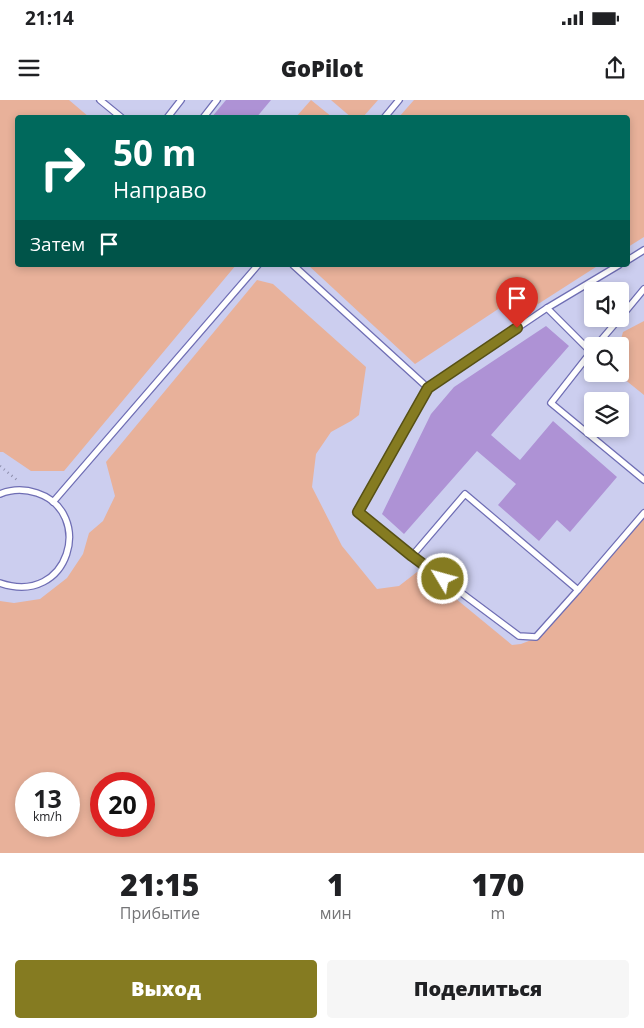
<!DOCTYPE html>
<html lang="ru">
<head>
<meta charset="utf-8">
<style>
  :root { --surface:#fff; --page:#f6f6f6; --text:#202124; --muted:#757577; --accent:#857b21 }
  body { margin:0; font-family:"Open Sans",sans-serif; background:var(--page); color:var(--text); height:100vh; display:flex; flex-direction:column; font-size:19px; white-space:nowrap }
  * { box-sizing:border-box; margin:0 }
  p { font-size:16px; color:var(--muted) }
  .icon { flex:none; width:28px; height:28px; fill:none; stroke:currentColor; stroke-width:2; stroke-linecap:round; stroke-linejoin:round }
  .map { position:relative; height:753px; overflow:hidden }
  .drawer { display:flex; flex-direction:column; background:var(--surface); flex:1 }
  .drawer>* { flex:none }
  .top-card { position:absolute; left:15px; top:15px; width:615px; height:152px; border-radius:5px; box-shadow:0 2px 8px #0003; background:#00695c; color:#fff; overflow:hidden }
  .controls { position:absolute; left:584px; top:182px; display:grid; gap:10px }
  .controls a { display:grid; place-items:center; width:45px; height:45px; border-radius:5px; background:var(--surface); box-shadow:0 2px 8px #0003; font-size:25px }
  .speed { position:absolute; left:15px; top:672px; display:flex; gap:10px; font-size:25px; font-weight:700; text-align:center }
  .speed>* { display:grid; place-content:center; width:65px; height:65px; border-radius:50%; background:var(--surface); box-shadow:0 2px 8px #0003; line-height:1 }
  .speed small { font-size:12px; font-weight:400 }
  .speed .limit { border:8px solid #d22; background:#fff; color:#111 }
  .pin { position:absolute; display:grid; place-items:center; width:42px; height:42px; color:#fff; margin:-51px -21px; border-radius:50% 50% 50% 0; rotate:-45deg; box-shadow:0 0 5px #0007 }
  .pin .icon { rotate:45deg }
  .me { position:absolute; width:55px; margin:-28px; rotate:307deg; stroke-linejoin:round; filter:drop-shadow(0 0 4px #0008) }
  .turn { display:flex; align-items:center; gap:18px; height:105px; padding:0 15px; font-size:22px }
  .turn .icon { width:65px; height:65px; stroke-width:2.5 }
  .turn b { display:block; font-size:35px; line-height:42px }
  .then { display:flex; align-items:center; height:48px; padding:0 15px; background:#0003; gap:10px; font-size:19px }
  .eta { display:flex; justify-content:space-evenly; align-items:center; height:85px; text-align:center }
  .eta b { font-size:30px; font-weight:800; line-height:35px }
  .primary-button { display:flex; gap:10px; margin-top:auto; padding:10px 15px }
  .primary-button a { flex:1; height:58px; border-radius:5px; background:var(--accent); color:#fff; font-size:20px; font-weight:800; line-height:58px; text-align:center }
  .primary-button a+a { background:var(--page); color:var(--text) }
  .status { display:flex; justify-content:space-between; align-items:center; height:35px; padding:0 25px; background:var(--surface); direction:ltr }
  .status svg { height:14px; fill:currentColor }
  header { display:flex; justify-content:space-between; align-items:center; height:65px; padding:0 15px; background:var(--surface); font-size:22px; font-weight:800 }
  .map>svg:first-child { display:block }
  .built { fill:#ccceef; fill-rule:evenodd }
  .green { fill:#e8b19a; fill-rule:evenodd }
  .building { fill:#ae92d5 }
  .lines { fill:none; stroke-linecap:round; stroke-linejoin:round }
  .lane-casing { stroke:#6f6eb4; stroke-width:8 }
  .path { stroke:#8e8fad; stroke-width:2.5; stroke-dasharray:1 4; stroke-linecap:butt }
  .lane { stroke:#fff; stroke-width:5.5 }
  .route-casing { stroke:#565015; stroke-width:12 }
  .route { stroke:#857b21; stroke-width:9 }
</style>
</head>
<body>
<div class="status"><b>21:14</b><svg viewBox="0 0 49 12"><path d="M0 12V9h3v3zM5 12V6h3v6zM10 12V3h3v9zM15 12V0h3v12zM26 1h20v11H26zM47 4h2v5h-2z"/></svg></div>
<header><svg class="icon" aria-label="menu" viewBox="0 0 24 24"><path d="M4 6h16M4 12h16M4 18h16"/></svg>GoPilot<svg class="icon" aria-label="share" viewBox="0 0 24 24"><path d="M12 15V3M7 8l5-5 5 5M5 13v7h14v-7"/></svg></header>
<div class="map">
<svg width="644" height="753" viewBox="0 0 644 753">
  <rect width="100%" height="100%" fill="#dbddfc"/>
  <path class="built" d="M0 0H644V753H0ZM18 18H628V165H18ZM592 191H620V219H592ZM592 246H620V274H592ZM592 301H620V329H592ZM26 684H69V726H26ZM101 684H144V726H101Z"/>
  <g class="green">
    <polygon points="0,0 69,0 89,17 18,18 18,165 236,165 64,371 31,371 3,352 0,352"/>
    <polygon points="311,0 332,17 296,17"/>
    <polygon points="331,0 378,0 363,17 352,18"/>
    <polygon points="414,0 644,0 644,137 628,147 628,18 399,17"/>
    <polygon points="308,165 599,165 535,206 512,200 415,264"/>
    <path d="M257 180 273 184 366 267 359 315 351 321 331 332 316 354 312 387 342 446 377 489 399 486 417 472 427 475 512 545 521 544 539 537 644 418V753H0V501L14 503 40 499 67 478 83 454 89 433 103 421 115 396 106 362ZM26 684H69V726H26ZM101 684H144V726H101Z"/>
    <polygon points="644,221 644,295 618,274 620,274 620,246 619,246 623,232"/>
  </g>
  <g class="building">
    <polygon points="226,0 271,0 256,18 211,18"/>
    <polygon points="546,226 569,246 491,335 520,360 553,321 617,377 570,432 557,420 539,441 498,405 516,384 477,351 404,434 382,414 431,314 454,287"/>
  </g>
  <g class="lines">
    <defs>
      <g id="lane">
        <polyline points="100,0 122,18"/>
        <polyline points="167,18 181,0"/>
        <polyline points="203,18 217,0"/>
        <polyline points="384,18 399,0"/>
        <polyline points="628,160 644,150"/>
        <polyline points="293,165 428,288"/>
        <polyline points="619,165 547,208 428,288 358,412 412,456 465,394 578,490 644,413"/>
        <polyline points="547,208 591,252 592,251"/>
        <polyline points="620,218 644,189"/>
        <polyline points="596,246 619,219"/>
        <polyline points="591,252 551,303 644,380"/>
        <path d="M0 394C12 389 25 389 37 393 95 412 70 507 0 483"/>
        <polyline points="53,402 258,165"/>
        <polyline points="412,456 519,536 536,537 578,490"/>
      </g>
    </defs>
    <use href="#lane" class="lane-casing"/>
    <polyline class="path" points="0,366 17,380"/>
    <use href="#lane" class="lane"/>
  </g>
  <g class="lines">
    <defs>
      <polyline id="route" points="443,479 412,456 358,412 428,288 517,228"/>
    </defs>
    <use href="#route" class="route-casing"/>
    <use href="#route" class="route"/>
  </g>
</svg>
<div class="controls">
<a><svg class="icon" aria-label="sound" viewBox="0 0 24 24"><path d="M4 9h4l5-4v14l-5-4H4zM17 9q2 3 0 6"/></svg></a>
<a><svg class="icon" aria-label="search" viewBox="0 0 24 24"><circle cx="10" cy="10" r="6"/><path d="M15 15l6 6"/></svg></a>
<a><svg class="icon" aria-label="layers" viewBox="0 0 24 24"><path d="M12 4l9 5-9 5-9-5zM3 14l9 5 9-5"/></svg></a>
</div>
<div class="speed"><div>13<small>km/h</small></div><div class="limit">20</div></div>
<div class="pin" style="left:517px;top:228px;background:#d93025"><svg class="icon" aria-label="arrive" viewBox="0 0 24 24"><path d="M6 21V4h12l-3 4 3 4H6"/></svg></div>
<svg class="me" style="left:443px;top:479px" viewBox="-20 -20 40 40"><circle r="17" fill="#857b21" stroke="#fff" stroke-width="3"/><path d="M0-11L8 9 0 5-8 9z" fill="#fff"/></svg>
<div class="top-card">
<div class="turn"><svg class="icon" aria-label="right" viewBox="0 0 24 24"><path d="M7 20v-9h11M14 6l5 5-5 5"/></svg><div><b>50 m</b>Направо</div></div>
<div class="then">Затем<svg class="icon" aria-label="arrive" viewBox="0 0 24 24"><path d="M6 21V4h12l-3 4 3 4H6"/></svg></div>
</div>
</div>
<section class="drawer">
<div class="eta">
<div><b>21:15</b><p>Прибытие</p></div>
<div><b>1</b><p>мин</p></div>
<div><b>170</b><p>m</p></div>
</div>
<div class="primary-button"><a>Выход</a><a>Поделиться</a></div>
</section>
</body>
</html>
